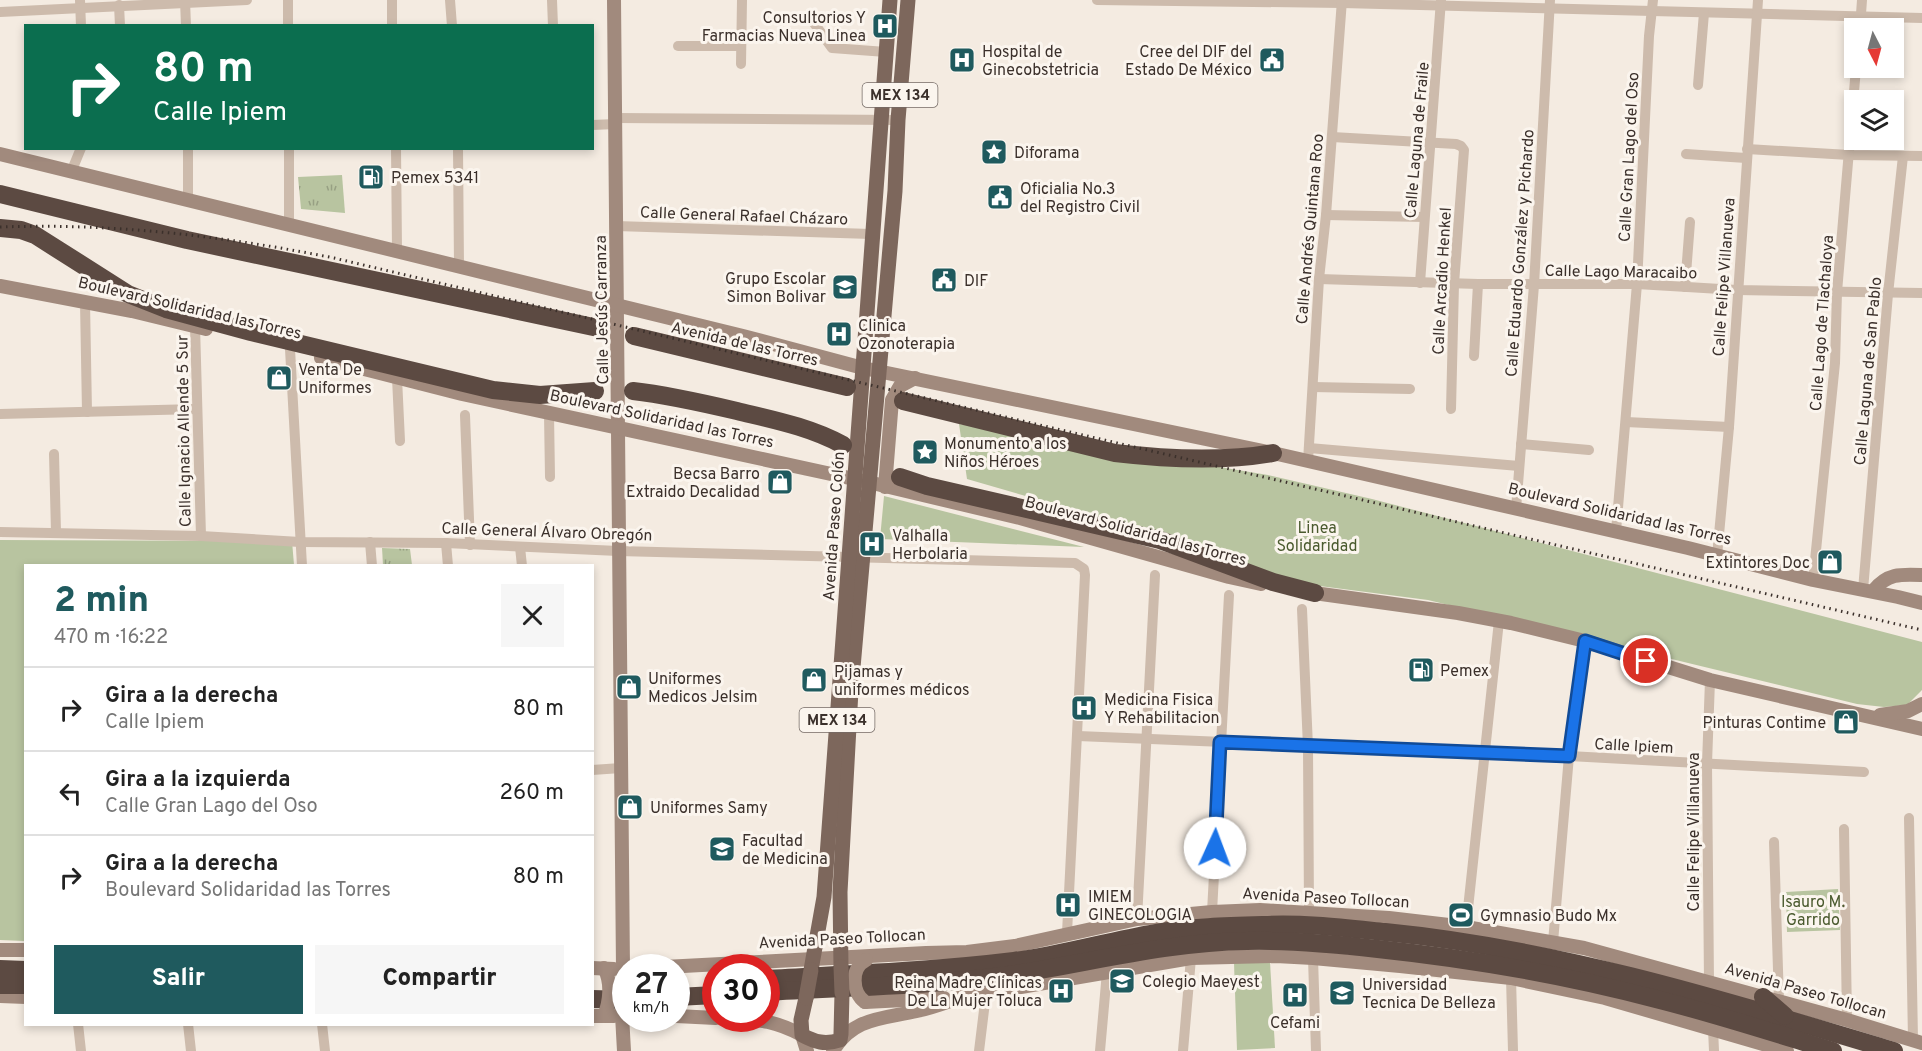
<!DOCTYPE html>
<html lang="es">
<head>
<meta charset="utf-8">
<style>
  :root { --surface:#fff; --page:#f6f6f6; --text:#222; --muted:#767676; --line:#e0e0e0; --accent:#1f5a5e }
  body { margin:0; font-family:Overpass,sans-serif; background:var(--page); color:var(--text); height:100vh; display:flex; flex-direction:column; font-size:22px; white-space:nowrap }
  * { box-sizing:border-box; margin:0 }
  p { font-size:20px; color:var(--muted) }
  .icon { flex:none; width:33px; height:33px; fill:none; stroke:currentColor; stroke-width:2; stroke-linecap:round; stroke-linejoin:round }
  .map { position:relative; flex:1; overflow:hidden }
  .sheet { position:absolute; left:24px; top:564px; width:570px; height:462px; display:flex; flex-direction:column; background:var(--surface); border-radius:0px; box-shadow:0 3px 9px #0003 }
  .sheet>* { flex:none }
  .guide { position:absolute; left:24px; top:24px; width:570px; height:126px; border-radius:0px; box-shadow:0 3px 9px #0003; background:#0b6e4f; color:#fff; overflow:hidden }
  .needle { width:39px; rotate:174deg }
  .controls { position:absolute; left:1844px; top:18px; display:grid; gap:12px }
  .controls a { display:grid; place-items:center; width:60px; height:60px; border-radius:0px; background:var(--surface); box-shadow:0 3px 9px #0003; font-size:30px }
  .speed { position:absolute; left:612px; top:954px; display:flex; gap:12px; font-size:30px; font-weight:700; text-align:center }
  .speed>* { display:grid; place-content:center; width:78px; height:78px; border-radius:50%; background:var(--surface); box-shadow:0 3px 9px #0003; line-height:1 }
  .speed small { font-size:15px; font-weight:400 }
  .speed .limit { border:9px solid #d22; background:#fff; color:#111 }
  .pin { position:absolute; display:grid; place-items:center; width:51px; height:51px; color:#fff; margin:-26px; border:3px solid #fff; border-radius:50%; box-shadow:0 2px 6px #0007 }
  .me { position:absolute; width:66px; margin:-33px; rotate:2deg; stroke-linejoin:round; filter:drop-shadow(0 0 4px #0008) }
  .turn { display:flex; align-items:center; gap:21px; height:126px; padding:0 30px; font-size:27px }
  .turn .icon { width:78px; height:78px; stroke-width:2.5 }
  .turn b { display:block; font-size:42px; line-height:51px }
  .round { display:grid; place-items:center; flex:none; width:63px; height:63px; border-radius:0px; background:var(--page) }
  .overview { display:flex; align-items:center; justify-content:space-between; height:102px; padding:0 30px }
  h1 { font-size:36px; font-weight:800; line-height:45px; color:var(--accent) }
  .button { display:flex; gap:12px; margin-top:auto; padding:12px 30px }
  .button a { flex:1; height:69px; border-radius:0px; background:var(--accent); color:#fff; font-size:24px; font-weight:800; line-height:69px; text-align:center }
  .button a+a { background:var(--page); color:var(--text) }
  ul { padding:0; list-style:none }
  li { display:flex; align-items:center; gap:18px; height:84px; padding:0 30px; border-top:2px solid var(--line) }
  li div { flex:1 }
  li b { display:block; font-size:22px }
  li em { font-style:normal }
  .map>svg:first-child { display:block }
  .grass { fill:url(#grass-tufts) }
  .park { fill:#b8c4a0 }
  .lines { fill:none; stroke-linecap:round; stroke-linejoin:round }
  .street { stroke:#cdbbac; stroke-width:10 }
  .secondary { stroke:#a18a7d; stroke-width:14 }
  .primary { stroke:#7d675c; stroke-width:15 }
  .highway { stroke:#5c4a42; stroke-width:18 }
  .rail { stroke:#3b302b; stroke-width:3; stroke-dasharray:1.5 4.5; stroke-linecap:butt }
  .secondary-bridge { stroke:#a18a7d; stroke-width:14 }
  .primary-bridge { stroke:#7d675c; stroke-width:15 }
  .route-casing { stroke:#114b97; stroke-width:15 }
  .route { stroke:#1a73e8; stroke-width:10 }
  .labels { text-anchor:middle; stroke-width:6; stroke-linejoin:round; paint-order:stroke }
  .shield { fill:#fbf5ee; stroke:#756b66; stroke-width:1.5 }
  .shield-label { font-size:15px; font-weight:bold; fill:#3b302b }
  .poi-label { font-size:16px; fill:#3b302b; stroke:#fbf5ee; text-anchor:start }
  .street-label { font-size:16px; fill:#3b302b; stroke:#fbf5ee }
  .park-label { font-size:16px; fill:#4a5a2e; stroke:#fbf5ee }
</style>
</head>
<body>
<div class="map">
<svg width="1922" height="1051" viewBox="0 0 1922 1051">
  <defs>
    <pattern id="grass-tufts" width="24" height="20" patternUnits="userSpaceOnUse" patternTransform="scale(1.5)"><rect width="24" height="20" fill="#b8c4a0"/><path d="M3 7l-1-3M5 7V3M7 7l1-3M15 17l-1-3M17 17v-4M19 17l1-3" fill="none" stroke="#97a083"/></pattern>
  </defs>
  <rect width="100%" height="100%" fill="#f4ebe1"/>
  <g class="grass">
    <polygon points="342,175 345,213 301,209 298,177"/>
    <polygon points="382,548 410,549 412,565 383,565"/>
  </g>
  <g class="park">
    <polygon points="959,424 1268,475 1372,499 1922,642 1922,690 1907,705 1884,707 1857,704 1428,600 1312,585 1263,571 1208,549 967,479"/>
    <polygon points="884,496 1084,547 880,539"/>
    <polygon points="0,540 292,541 294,565 26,566 25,941 0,940"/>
    <polygon points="1838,889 1840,930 1787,932 1786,892"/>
    <polygon points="1270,962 1275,1048 1237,1050 1234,963"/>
  </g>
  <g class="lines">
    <g class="street">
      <polyline points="80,0 81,26"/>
      <polyline points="185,0 186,26"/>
      <polyline points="288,0 288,26"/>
      <polyline points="392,0 392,26"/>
      <polyline points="450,0 452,26"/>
      <polyline points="552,0 553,26"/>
      <polyline points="1097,0 1342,3 1922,18"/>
      <polyline points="119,5 120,26"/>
      <polyline points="0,12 247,0"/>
      <polyline points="811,19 832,48 886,52"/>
      <polyline points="1860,28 1862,0"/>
      <polyline points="678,46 741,46"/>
      <polyline points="741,64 742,0"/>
      <polyline points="1698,85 1704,13"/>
      <polyline points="616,118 898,120"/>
      <polyline points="592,125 616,124"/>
      <polyline points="1332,137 1456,144 1461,146 1464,150 1454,284 1451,409"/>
      <polyline points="188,148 188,199"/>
      <polyline points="289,148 289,223"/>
      <polyline points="396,148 397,250"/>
      <polyline points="458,148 459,266"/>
      <polyline points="1747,149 1849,155 1922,156"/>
      <polyline points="1686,154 1746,158"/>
      <polyline points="72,170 81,148"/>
      <polyline points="1326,215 1424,217"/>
      <polyline points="616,226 871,234"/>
      <polyline points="1319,279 1478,284 1637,284 1737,290 1922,293"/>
      <polyline points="1420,283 1441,0"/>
      <polyline points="1685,287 1690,222"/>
      <polyline points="85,302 87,412"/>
      <polyline points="195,326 201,536"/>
      <polyline points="290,349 302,566"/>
      <polyline points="1474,356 1478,284"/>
      <polyline points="397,378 400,441"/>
      <polyline points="1313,387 1410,389"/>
      <polyline points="0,414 197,409"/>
      <polyline points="549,414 550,477"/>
      <polyline points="465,415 470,545"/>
      <polyline points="1626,422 1729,427"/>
      <polyline points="1521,444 1589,450"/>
      <polyline points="1309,448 1519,466"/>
      <polyline points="54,454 56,532"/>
      <polyline points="1308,461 1319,279 1326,215 1342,0"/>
      <polyline points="1516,509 1534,285 1550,0"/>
      <polyline points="1616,531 1637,284 1649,36 1653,0"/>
      <polyline points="0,532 201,536 300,542 446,543 618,551 1075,563 1084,569 1085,575 1067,933"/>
      <polyline points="370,542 372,566"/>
      <polyline points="446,543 448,566"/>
      <polyline points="520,547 522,566"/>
      <polyline points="1717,556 1729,427 1758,0"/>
      <polyline points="1813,580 1835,363 1837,292 1856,68"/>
      <polyline points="1863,590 1888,294 1903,156"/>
      <polyline points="1302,609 1308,747 1309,912"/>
      <polyline points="1078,736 1569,756 1864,772"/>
      <polyline points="592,770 621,768"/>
      <polyline points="1909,818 1913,1040"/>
      <polyline points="1844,829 1847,1020"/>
      <polyline points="1774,842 1779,1002"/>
      <polyline points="1212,912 1229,595"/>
      <polyline points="1137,919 1155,575"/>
      <polyline points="1466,927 1499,621"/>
      <polyline points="1553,942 1569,756 1585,641"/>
      <polyline points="1313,958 1316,1051"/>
      <polyline points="1511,978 1513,1051"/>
      <polyline points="1709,983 1707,764 1710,680"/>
      <polyline points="78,1024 81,1051"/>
      <polyline points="188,1024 191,1051"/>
      <polyline points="322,1024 325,1051"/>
      <polyline points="1713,1029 1714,1051"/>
      <polyline points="979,1051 986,994"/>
      <polyline points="1100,1051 1107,972"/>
      <polyline points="1183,1051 1191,958"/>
    </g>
    <g class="secondary">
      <polyline points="614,0 623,969"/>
      <polyline points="0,154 743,336 863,368 1273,453 1688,548 1813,580 1898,597 1922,603"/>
      <polyline points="0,286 132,311 206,329"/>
      <polyline points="321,358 462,394 868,482 1020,518 1229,577 1261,584"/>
      <polyline points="885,487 892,400 900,386 915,378"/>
      <path d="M1873 591C1887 573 1901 574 1922 575"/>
      <polyline points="1307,592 1458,613 1511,623 1585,641 1710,680 1922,729"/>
      <polyline points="1880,715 1908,711 1922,704"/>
      <polyline points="0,950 26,950"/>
      <polyline points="592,968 614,969"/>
      <polyline points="645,968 926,953 967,952 1015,946 1137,919 1212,912 1260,910 1389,918 1466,927 1584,948 1847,1020 1922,1043"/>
      <polyline points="0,996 26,997"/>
      <polyline points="865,1002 944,998"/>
      <polyline points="622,1015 624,1051"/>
      <polyline points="592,1016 614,1016"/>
      <polyline points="676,1016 716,1018"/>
      <path d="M728 1018C760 1020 773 1020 802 1035L807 1051"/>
      <path d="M833 1051C853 1017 883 1019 917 1011 932 1008 947 1002 962 997L1191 958 1276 956 1313 958 1400 966 1511 978 1605 998 1787 1051"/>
    </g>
    <g class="primary">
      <polyline points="841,967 840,892 851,690 895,191 898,120 908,0"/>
      <polyline points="811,970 824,897 890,0"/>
      <path d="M806 998 801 1020 802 1035C815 1042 825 1045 840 1040L841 1034 842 993"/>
    </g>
    <g class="highway">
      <polyline points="0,194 187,240 598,328"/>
      <polyline points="0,228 21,230 35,235 128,294 166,309 251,332 493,390 540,395 595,391"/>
      <polyline points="634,336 847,387"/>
      <path d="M633 391C668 395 703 403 737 411 774 420 810 427 843 445"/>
      <path d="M903 401 1115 453C1166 459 1222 462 1273 453"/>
      <polyline points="900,477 927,486 1160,540 1273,582 1315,593"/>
      <polyline points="0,969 26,970"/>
      <path d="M766 979C849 974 932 971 1014 961 1061 955 1108 941 1155 933 1190 927 1228 926 1264 925 1304 923 1345 928 1385 932 1559 949 1727 1001 1894 1051"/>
      <polyline points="0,985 26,985"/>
      <path d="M766 992C850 987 934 986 1016 974 1093 962 1169 942 1247 941 1291 940 1335 944 1378 949 1472 959 1565 975 1656 999 1716 1014 1774 1033 1833 1051"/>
      <polyline points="676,997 716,995"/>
      <polyline points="1763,997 1785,1016"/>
      <polyline points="592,999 626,1000"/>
    </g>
    <path class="rail" d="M0 227C113 223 224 236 334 258L1014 419 1922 630"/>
    <g class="secondary-bridge">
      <path d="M865 1002C852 993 850 968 866 960"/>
      <polyline points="622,1015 623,969"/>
      <path d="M604 1016C610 1002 612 982 604 968"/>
    </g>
    <g class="primary-bridge">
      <polyline points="841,967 842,993"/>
      <polyline points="806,998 811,970"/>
    </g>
  </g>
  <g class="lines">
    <defs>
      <polyline id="route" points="1215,848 1220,742 1569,756 1585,641 1646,661"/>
    </defs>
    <use href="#route" class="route-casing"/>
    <use href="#route" class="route"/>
  </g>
  <defs>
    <symbol id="hospital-square" viewBox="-11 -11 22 22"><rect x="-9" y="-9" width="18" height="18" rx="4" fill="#1f5a5e" stroke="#fbf5ee"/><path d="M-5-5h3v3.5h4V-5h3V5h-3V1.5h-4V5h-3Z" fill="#fff"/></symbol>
    <symbol id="civic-square" viewBox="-11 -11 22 22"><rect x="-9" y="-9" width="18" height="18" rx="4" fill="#1f5a5e" stroke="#fbf5ee"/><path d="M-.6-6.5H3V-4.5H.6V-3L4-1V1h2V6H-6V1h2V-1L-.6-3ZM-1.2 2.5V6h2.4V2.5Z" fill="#fff"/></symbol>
    <symbol id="sight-square" viewBox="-11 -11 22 22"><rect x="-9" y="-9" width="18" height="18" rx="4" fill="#1f5a5e" stroke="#fbf5ee"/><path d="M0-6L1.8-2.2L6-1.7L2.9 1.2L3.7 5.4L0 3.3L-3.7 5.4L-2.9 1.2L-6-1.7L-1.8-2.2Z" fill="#fff"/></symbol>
    <symbol id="fuel-square" viewBox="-11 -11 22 22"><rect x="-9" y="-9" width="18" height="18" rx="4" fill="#1f5a5e" stroke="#fbf5ee"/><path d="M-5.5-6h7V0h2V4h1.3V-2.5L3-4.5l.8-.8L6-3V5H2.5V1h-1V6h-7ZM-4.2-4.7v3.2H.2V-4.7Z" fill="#fff"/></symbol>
    <symbol id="school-square" viewBox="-11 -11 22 22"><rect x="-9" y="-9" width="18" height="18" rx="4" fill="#1f5a5e" stroke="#fbf5ee"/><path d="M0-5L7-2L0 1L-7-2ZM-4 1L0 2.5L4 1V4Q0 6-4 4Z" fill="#fff"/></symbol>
    <symbol id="shop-square" viewBox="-11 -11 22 22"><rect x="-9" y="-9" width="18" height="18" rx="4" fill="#1f5a5e" stroke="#fbf5ee"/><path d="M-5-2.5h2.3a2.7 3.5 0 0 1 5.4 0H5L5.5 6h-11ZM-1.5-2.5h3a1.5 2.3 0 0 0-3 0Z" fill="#fff"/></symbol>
    <symbol id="university-square" viewBox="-11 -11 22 22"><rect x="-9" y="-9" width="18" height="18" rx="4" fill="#1f5a5e" stroke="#fbf5ee"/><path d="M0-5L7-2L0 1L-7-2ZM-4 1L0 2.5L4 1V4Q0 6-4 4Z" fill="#fff"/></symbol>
    <symbol id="stadium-square" viewBox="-11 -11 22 22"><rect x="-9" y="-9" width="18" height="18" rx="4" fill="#1f5a5e" stroke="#fbf5ee"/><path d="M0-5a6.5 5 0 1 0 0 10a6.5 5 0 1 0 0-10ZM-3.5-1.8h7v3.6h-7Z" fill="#fff"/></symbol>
  </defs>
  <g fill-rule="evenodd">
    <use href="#hospital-square" x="870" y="11" width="30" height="30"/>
    <use href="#hospital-square" x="947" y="45" width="30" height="30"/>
    <use href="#civic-square" x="1257" y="45" width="30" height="30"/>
    <use href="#sight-square" x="979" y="137" width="30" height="30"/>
    <use href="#fuel-square" x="356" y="162" width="30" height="30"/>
    <use href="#civic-square" x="985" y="182" width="30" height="30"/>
    <use href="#civic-square" x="929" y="265" width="30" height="30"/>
    <use href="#school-square" x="830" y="272" width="30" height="30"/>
    <use href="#hospital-square" x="824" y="319" width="30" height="30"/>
    <use href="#shop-square" x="264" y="363" width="30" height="30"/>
    <use href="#sight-square" x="910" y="437" width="30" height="30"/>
    <use href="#shop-square" x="765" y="467" width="30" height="30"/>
    <use href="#hospital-square" x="857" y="529" width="30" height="30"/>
    <use href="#shop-square" x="1815" y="547" width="30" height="30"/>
    <use href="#fuel-square" x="1406" y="655" width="30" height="30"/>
    <use href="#shop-square" x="799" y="665" width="30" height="30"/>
    <use href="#shop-square" x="614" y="672" width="30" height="30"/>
    <use href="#hospital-square" x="1069" y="693" width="30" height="30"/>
    <use href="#shop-square" x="1831" y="707" width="30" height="30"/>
    <use href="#shop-square" x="615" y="792" width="30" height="30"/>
    <use href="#university-square" x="707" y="834" width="30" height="30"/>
    <use href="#hospital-square" x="1053" y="890" width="30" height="30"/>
    <use href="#stadium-square" x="1446" y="900" width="30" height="30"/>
    <use href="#university-square" x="1107" y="966" width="30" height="30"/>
    <use href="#hospital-square" x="1046" y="976" width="30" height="30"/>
    <use href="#university-square" x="1327" y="978" width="30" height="30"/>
    <use href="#hospital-square" x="1280" y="980" width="30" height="30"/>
  </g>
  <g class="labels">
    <g class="shield">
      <rect x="862.5" y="83" width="75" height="24" rx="4.5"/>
      <rect x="799.5" y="708" width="75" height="24" rx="4.5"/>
    </g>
    <g class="shield-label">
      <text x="900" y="100">MEX 134</text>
      <text x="837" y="725">MEX 134</text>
    </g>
    <g class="poi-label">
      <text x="866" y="23" text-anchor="end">Consultorios Y<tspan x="866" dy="18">Farmacias Nueva Linea</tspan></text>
      <text x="982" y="57">Hospital de<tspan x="982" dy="18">Ginecobstetricia</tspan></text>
      <text x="1252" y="57" text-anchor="end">Cree del DIF del<tspan x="1252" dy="18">Estado De México</tspan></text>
      <text x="1014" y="158">Diforama</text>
      <text x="391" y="183">Pemex 5341</text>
      <text x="1020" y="194">Oficialia No.3<tspan x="1020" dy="18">del Registro Civil</tspan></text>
      <text x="826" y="284" text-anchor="end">Grupo Escolar<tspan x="826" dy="18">Simon Bolivar</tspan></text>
      <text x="964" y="286">DIF</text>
      <text x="858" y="331">Clinica<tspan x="858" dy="18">Ozonoterapia</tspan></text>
      <text x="298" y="375">Venta De<tspan x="298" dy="18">Uniformes</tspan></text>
      <text x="944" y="449">Monumento a los<tspan x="944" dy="18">Niños Héroes</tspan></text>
      <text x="760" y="479" text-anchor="end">Becsa Barro<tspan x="760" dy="18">Extraido Decalidad</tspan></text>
      <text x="892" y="541">Valhalla<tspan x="892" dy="18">Herbolaria</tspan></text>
      <text x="1810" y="568" text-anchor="end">Extintores Doc</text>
      <text x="1440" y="676">Pemex</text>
      <text x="834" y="677">Pijamas y<tspan x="834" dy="18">uniformes médicos</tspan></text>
      <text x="648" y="684">Uniformes<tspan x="648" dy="18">Medicos Jelsim</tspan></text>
      <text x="1104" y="705">Medicina Fisica<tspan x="1104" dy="18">Y Rehabilitacion</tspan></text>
      <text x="1826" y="728" text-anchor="end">Pinturas Contime</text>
      <text x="650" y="813">Uniformes Samy</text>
      <text x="742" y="846">Facultad<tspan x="742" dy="18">de Medicina</tspan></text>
      <text x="1088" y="902">IMIEM<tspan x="1088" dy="18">GINECOLOGIA</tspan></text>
      <text x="1480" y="921">Gymnasio Budo Mx</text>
      <text x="1142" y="987">Colegio Maeyest</text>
      <text x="1042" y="988" text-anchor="end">Reina Madre Clinicas<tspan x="1042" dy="18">De La Mujer Toluca</tspan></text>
      <text x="1362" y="990">Universidad<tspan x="1362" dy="18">Tecnica De Belleza</tspan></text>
      <text x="1295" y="1028" text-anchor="middle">Cefami</text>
    </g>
    <g class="street-label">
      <text transform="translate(1416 140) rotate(-85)" y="6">Calle Laguna de Fraile</text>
      <text transform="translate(1628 157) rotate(-87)" y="6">Calle Gran Lago del Oso</text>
      <text transform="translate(744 215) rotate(2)" y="6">Calle General Rafael Cházaro</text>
      <text transform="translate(1309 229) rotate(-85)" y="6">Calle Andrés Quintana Roo</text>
      <text transform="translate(1519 253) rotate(-86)" y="6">Calle Eduardo González y Pichardo</text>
      <text transform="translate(1621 271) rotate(1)" y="6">Calle Lago Maracaibo</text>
      <text transform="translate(1723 277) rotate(-86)" y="6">Calle Felipe Villanueva</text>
      <text transform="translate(1441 281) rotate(-87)" y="6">Calle Arcadio Henkel</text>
      <text transform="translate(190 307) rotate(13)" y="6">Boulevard Solidaridad las Torres</text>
      <text transform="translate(601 310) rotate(-91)" y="6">Calle Jesús Carranza</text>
      <text transform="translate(1821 323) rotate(-86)" y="6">Calle Lago de Tlachaloya</text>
      <text transform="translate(745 343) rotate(13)" y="6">Avenida de las Torres</text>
      <text transform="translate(1867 371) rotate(-85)" y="6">Calle Laguna de San Pablo</text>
      <text transform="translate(662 418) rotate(12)" y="6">Boulevard Solidaridad las Torres</text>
      <text transform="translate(183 431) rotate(-91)" y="6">Calle Ignacio Allende 5 Sur</text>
      <text transform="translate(1620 513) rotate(13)" y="6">Boulevard Solidaridad las Torres</text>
      <text transform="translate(833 526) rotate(-86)" y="6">Avenida Paseo Colón</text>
      <text transform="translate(1136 530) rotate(15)" y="6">Boulevard Solidaridad las Torres</text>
      <text transform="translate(547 531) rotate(2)" y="6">Calle General Álvaro Obregón</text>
      <text transform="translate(1634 745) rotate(3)" y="6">Calle Ipiem</text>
      <text transform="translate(1693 832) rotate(-90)" y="6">Calle Felipe Villanueva</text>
      <text transform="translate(1326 897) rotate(3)" y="6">Avenida Paseo Tollocan</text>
      <text transform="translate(842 938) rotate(-3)" y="6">Avenida Paseo Tollocan</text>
      <text transform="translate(1806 990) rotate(16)" y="6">Avenida Paseo Tollocan</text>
    </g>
    <g class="park-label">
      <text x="1317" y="533">Linea<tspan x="1317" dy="18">Solidaridad</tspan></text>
      <text x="1813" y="907">Isauro M.<tspan x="1813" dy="18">Garrido</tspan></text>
    </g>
  </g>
</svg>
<div class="controls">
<a><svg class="needle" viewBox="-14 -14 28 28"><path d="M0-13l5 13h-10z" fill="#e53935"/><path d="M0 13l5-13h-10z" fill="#767676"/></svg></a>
<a><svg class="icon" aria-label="layers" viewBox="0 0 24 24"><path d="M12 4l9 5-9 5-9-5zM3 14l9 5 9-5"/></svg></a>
</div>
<div class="speed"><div>27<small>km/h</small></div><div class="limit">30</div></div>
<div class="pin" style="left:1646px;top:661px;background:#d93025"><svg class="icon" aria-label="arrive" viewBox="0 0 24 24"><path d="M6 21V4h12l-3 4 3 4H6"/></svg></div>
<svg class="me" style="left:1215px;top:848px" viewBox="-20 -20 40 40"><circle r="19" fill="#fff"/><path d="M0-13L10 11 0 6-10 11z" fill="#1a73e8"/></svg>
<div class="guide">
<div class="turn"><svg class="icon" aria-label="right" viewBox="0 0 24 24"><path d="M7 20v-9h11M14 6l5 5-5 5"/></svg><div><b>80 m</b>Calle Ipiem</div></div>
</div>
<section class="sheet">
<div class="overview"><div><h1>2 min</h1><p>470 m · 16:22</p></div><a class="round"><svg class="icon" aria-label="close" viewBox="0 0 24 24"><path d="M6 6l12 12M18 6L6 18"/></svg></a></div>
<ul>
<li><svg class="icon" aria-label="right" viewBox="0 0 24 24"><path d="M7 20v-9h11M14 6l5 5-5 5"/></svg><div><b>Gira a la derecha</b><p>Calle Ipiem</p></div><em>80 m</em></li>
<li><svg class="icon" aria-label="left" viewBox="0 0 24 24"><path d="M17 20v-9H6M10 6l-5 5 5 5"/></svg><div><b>Gira a la izquierda</b><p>Calle Gran Lago del Oso</p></div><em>260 m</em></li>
<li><svg class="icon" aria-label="right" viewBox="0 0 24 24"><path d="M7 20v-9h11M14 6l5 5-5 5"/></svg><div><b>Gira a la derecha</b><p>Boulevard Solidaridad las Torres</p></div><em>80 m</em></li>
</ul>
<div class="button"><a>Salir</a><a>Compartir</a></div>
</section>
</div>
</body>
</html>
